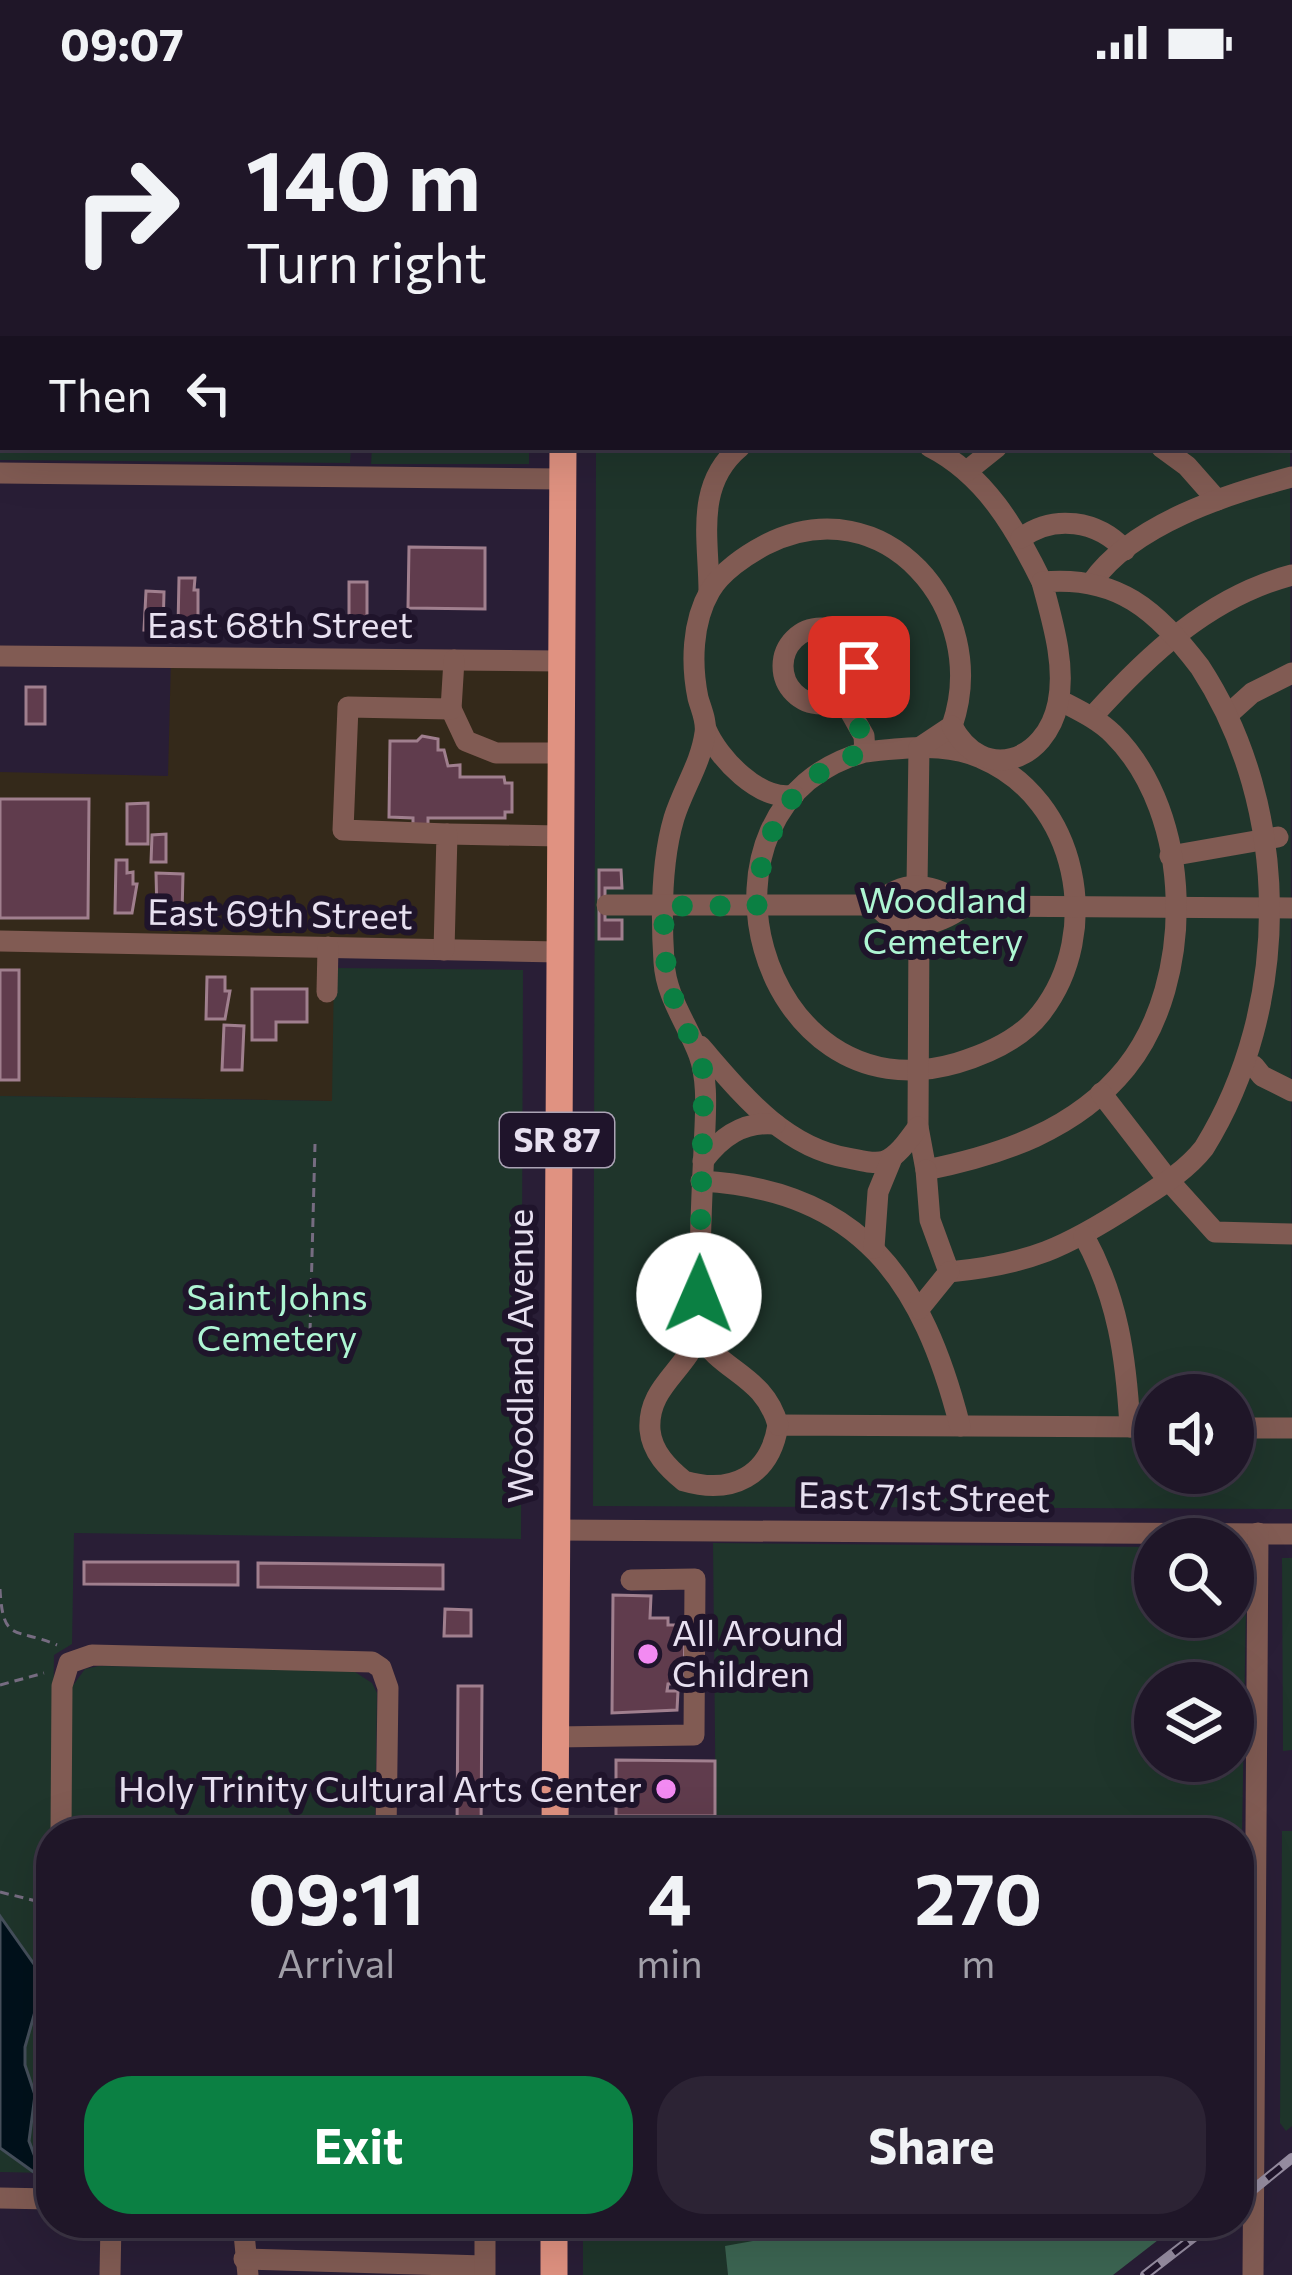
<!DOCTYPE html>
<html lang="en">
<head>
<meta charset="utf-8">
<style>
  :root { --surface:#1f1628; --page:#2c2334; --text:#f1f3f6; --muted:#a19fa8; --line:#3c3545; --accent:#0b8043 }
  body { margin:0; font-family:Commissioner,sans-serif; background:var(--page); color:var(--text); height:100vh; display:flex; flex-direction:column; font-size:45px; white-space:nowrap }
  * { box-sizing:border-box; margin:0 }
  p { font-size:39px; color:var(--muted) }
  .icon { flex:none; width:66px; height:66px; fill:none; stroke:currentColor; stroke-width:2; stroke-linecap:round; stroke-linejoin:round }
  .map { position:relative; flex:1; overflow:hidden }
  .drawer { position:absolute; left:36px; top:1734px; width:1218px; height:420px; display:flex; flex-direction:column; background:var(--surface); border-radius:48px; box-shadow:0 12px 48px #0002,0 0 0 3px var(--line) }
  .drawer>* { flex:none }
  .banner { position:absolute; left:0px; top:0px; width:1293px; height:366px; box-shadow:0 12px 48px #0002,0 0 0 3px var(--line); background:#1f1628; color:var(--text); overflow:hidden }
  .controls { position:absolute; left:1134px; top:1290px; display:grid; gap:24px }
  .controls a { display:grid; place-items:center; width:120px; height:120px; border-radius:50%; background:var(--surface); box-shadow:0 12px 48px #0002,0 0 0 3px var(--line); font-size:60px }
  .pin { position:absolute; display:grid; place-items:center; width:102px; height:102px; color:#fff; margin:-51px; border-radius:24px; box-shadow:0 6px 18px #0006 }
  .me { position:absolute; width:132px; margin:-66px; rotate:1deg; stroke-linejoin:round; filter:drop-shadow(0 0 9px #0008) }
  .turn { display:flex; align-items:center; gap:42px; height:252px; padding:0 48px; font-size:54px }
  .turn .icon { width:156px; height:156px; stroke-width:2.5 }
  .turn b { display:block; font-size:84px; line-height:102px }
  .then { display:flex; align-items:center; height:114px; padding:0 48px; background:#0003; gap:24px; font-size:45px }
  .eta { display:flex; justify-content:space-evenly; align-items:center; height:204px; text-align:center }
  .eta b { font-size:72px; font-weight:700; line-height:84px }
  .primary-button { display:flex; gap:24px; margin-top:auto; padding:24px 48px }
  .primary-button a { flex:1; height:138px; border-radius:48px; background:var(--accent); color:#fff; font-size:48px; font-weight:700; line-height:138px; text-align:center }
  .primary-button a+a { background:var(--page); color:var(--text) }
  .status { display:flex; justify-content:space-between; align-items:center; height:84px; padding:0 60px; background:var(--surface); direction:ltr }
  .status svg { height:33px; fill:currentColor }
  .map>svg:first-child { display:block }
  .industrial { fill:#34291a }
  .green { fill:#1f352b; fill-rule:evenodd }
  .forest { fill:#3c6552 }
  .water { fill:#00111b; stroke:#454f5b; stroke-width:3 }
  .building { fill:#603c4d; stroke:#a07f8e; stroke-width:3 }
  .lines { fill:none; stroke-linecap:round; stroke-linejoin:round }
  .path { stroke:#766c81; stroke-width:3; stroke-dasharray:9 6; stroke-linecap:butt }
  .minor { stroke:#815b53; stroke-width:21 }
  .major { stroke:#e09281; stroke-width:27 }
  .rail-casing { stroke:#968da1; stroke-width:10 }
  .rail { stroke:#1f142b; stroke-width:6; stroke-dasharray:18; stroke-linecap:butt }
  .route { stroke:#0b8043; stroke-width:21; stroke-dasharray:0 37.8 }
  .poi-dot { fill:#f28af2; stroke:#1f142b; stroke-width:4.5 }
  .labels { text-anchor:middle; stroke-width:12; stroke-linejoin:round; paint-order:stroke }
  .shield { fill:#1f142b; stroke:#aba3b5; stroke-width:3 }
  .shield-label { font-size:33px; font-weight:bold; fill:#e7e0f0 }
  .street-label { font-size:36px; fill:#e7e0f0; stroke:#1f142b }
  .park-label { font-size:36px; fill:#aef6d3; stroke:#1f142b }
  .poi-label { font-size:36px; fill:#e7e0f0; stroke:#1f142b; text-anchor:start }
</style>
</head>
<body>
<div class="status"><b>09:07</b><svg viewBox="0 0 49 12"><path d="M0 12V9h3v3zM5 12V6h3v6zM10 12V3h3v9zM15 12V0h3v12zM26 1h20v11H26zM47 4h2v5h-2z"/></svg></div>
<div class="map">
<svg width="1292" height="2191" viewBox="0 0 1292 2191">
  <rect width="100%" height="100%" fill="#291e36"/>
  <polygon class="industrial" points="171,573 560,577 558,868 338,864 333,1017 0,1012 0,688 168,692"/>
  <g class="green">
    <polygon points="0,122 3,363 351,363 350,379 0,376"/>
    <path d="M1290 305 1292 1425 593 1422 596 363H1290ZM1155 1311H1233V1389H1155Z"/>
    <polygon points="372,363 529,363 529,380 371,380"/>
    <polygon points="334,884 523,886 521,1455 74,1449 72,1560 54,1571 47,2089 0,2088 0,1012 332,1017"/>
    <path d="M713 1459 1155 1463V1533H1233V1463L1247 1469 1239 1918V1749H716ZM1233 1599V1677H1155V1599Z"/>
    <polygon points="1282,1474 1292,1474 1292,1666 1283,1667"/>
    <polygon points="99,1582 352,1586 372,1599 377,1609 375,1749 69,1749 71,1604 85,1585"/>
    <polygon points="1282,1747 1292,1747 1292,2042 1286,2047 1280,2039"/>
    <polygon points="619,2139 748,2139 770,2147 791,2139 1036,2139 1031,2151 726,2162 728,2191 583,2191 583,2144 610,2143"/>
  </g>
  <path class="forest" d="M1109 2139H1180L1113 2191H728L725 2162C851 2135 983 2166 1109 2139Z"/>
  <polygon class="water" points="0,1832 36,1883 38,1917 25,1963 25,1981 35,2011 29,2057 35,2073 35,2089 0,2064"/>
  <g class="building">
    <polygon points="409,463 485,464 485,525 408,524"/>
    <polygon points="179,494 195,494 194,506 198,506 198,543 178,543"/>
    <rect x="349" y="498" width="18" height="54"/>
    <polygon points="146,507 164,508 163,547 144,546"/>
    <rect x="26" y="603" width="19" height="37"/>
    <polygon points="422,652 438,655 438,666 444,666 448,682 460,681 460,693 504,693 505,699 512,699 512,728 505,728 505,734 428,734 428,741 413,741 413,734 389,733 390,657 417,657"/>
    <polygon points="0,715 89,715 88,834 0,834"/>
    <polygon points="148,719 148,760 127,760 127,720"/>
    <polygon points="166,750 166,778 151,778 152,751"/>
    <polygon points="116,776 127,776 127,789 133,788 133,800 137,800 132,829 115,829"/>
    <polygon points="599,786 621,786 622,804 605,804 605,836 622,836 622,855 599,855"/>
    <polygon points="156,789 183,790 182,830 157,830"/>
    <rect x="0" y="886" width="19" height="110"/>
    <polygon points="207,893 225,893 225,907 230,907 225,935 206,935"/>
    <polygon points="252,905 307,905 307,938 276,938 276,956 252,956"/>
    <polygon points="224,941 244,942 242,986 222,986"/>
    <polygon points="84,1478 238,1478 238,1501 84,1500"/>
    <polygon points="258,1479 443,1481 443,1505 258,1503"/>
    <polygon points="613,1511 651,1512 650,1534 668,1534 668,1541 685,1541 684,1599 668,1600 667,1607 678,1607 677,1626 612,1629"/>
    <polygon points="445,1525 471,1526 471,1552 444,1552"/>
    <polygon points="458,1602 482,1602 481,1749 457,1749"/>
    <polygon points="616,1676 715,1677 715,1732 616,1732"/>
  </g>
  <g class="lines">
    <g class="path">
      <polyline points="873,3 873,0"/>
      <polyline points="310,1248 315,1060"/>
      <path d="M0 1505C3 1560 15 1543 57 1561"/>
      <polyline points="0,1601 44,1589"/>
      <polyline points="0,1808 44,1819"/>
    </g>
    <g class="minor">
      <polyline points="0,107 3,107"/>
      <polyline points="1290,279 1292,279"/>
      <path d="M930 363C985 391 1016 445 1042 498"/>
      <polyline points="1161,363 1187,382 1217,416"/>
      <polyline points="967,387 997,363"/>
      <polyline points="0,389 562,395"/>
      <path d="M1021 454C1054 430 1097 436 1125 466"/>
      <path d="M1092 498C1133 440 1227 410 1292 393"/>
      <path d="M709 508C709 456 694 401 740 363"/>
      <circle cx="821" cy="582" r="38"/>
      <polyline points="0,572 560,577"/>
      <path d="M842 613 864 652 865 668C902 664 946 658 981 674 1078 715 1104 848 1041 929 1021 955 987 970 957 979 757 1037 673 721 865 668"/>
      <polyline points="451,625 466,657 496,669 559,669"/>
      <polyline points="1232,627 1252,609 1292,589"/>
      <path d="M1092 633C1148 571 1209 513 1292 491"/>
      <path d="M706 645C718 674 760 718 794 711"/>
      <polyline points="447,750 559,752"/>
      <polyline points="1170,772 1278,753"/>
      <path d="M917 801 919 664 952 642C992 526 884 400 765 461 746 471 721 488 710 507 692 538 691 580 698 614 701 625 707 637 705 649 701 679 683 705 674 734 661 778 661 832 664 878 666 913 687 939 699 971 707 993 706 1019 705 1043 703 1091 700 1139 700 1188 699 1207 704 1233 698 1251 686 1287 647 1303 650 1346 652 1368 668 1384 684 1397 732 1411 770 1392 778 1341L1155 1343"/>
      <path d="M607 821H876C904 793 935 799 965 822L1292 824"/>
      <path d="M876 821C902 851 936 843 965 822"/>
      <path d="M919 842 918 1043 926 1086C1001 1071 1076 1046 1126 984 1196 897 1194 730 1113 650 1098 635 1078 626 1059 616"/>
      <polyline points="0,857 558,868"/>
      <polyline points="444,866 447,750 343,746 348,623 451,625 454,576"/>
      <polyline points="327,908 328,863"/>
      <path d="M700 962C741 1009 783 1063 848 1074 860 1076 873 1081 885 1077 899 1071 909 1055 918 1043"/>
      <polyline points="1254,982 1262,992 1292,1007"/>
      <polyline points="1101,1009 1169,1097 1215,1148 1292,1150"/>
      <path d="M703 1077C721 1053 743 1037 775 1040"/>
      <path d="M926 1086 930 1136 949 1188C1030 1180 1065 1164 1133 1120 1159 1103 1185 1088 1204 1064 1292 922 1292 724 1200 583 1156 526 1118 491 1042 498 1052 536 1066 580 1058 619 1046 678 983 700 952 642"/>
      <path d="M701 1097C861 1106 923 1197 960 1342"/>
      <path d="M1084 1152C1118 1214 1126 1273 1130 1343"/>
      <polyline points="874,1164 878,1108 892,1074"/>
      <polyline points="919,1225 949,1188"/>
      <path d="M699 1250C722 1289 764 1291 778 1341"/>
      <polyline points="1233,1344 1292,1344"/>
      <polyline points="555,1446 1292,1450"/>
      <polyline points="555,1653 694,1651 695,1495 631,1496"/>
      <polyline points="61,1749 62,1602 69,1579 92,1571 372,1578 381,1584 388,1604 386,1749"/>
      <polyline points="0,2114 51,2115"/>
      <polyline points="243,2139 248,2191"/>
      <polyline points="244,2175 484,2182"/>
      <polyline points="110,2191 111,2139"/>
      <polyline points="485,2191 485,2139"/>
      <polyline points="1253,2191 1258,1449"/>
    </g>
    <g class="major">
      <polyline points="563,0 563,3"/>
      <polyline points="555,1749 563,363"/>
      <polyline points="554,2139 554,2191"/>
    </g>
    <defs>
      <g id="rail">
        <polyline points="1239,2117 1292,2074"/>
        <polyline points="1145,2191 1212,2139"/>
      </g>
    </defs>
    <use href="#rail" class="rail-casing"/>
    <use href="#rail" class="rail"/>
  </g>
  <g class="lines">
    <path class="route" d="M699 1211 704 988 667 898 663 822H757C759 750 792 688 865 668L864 652 842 614 857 596 859 583"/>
  </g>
  <g class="poi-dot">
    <circle cx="648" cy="1570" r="12"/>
    <circle cx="666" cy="1705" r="12"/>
  </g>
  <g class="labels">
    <rect class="shield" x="500" y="1029" width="114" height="54" rx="9"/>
    <g class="shield-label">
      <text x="557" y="1068">SR 87</text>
    </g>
    <g class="street-label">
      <text x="280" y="554">East 68th Street</text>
      <text transform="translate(280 830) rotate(1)" y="13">East 69th Street</text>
      <text transform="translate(520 1272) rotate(-90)" y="13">Woodland Avenue</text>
      <text transform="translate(924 1413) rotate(1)" y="13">East 71st Street</text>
    </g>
    <g class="park-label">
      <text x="943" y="829">Woodland<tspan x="943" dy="41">Cemetery</tspan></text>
      <text x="277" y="1226">Saint Johns<tspan x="277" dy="41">Cemetery</tspan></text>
    </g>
    <g class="poi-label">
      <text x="672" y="1562">All Around<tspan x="672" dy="41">Children</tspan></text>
      <text x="642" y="1718" text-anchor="end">Holy Trinity Cultural Arts Center</text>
    </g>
  </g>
</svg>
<div class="controls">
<a><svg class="icon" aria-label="sound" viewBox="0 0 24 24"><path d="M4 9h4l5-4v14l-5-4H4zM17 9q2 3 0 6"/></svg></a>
<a><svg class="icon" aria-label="search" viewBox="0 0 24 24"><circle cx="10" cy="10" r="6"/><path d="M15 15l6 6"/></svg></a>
<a><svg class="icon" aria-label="layers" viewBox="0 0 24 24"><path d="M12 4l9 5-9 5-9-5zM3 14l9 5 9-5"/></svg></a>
</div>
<div class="pin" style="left:859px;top:583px;background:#d93025"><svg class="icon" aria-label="arrive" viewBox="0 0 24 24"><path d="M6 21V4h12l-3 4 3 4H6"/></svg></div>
<svg class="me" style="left:699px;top:1211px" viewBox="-20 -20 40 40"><circle r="19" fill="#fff"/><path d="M0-13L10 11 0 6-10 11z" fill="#0b8043"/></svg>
<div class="banner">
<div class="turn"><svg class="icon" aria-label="right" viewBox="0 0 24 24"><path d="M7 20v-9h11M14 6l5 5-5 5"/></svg><div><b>140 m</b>Turn right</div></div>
<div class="then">Then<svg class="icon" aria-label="left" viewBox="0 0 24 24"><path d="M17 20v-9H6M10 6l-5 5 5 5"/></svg></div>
</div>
<section class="drawer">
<div class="eta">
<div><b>09:11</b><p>Arrival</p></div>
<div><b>4</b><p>min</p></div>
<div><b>270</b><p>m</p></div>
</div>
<div class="primary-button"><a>Exit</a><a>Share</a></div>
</section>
</div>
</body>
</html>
